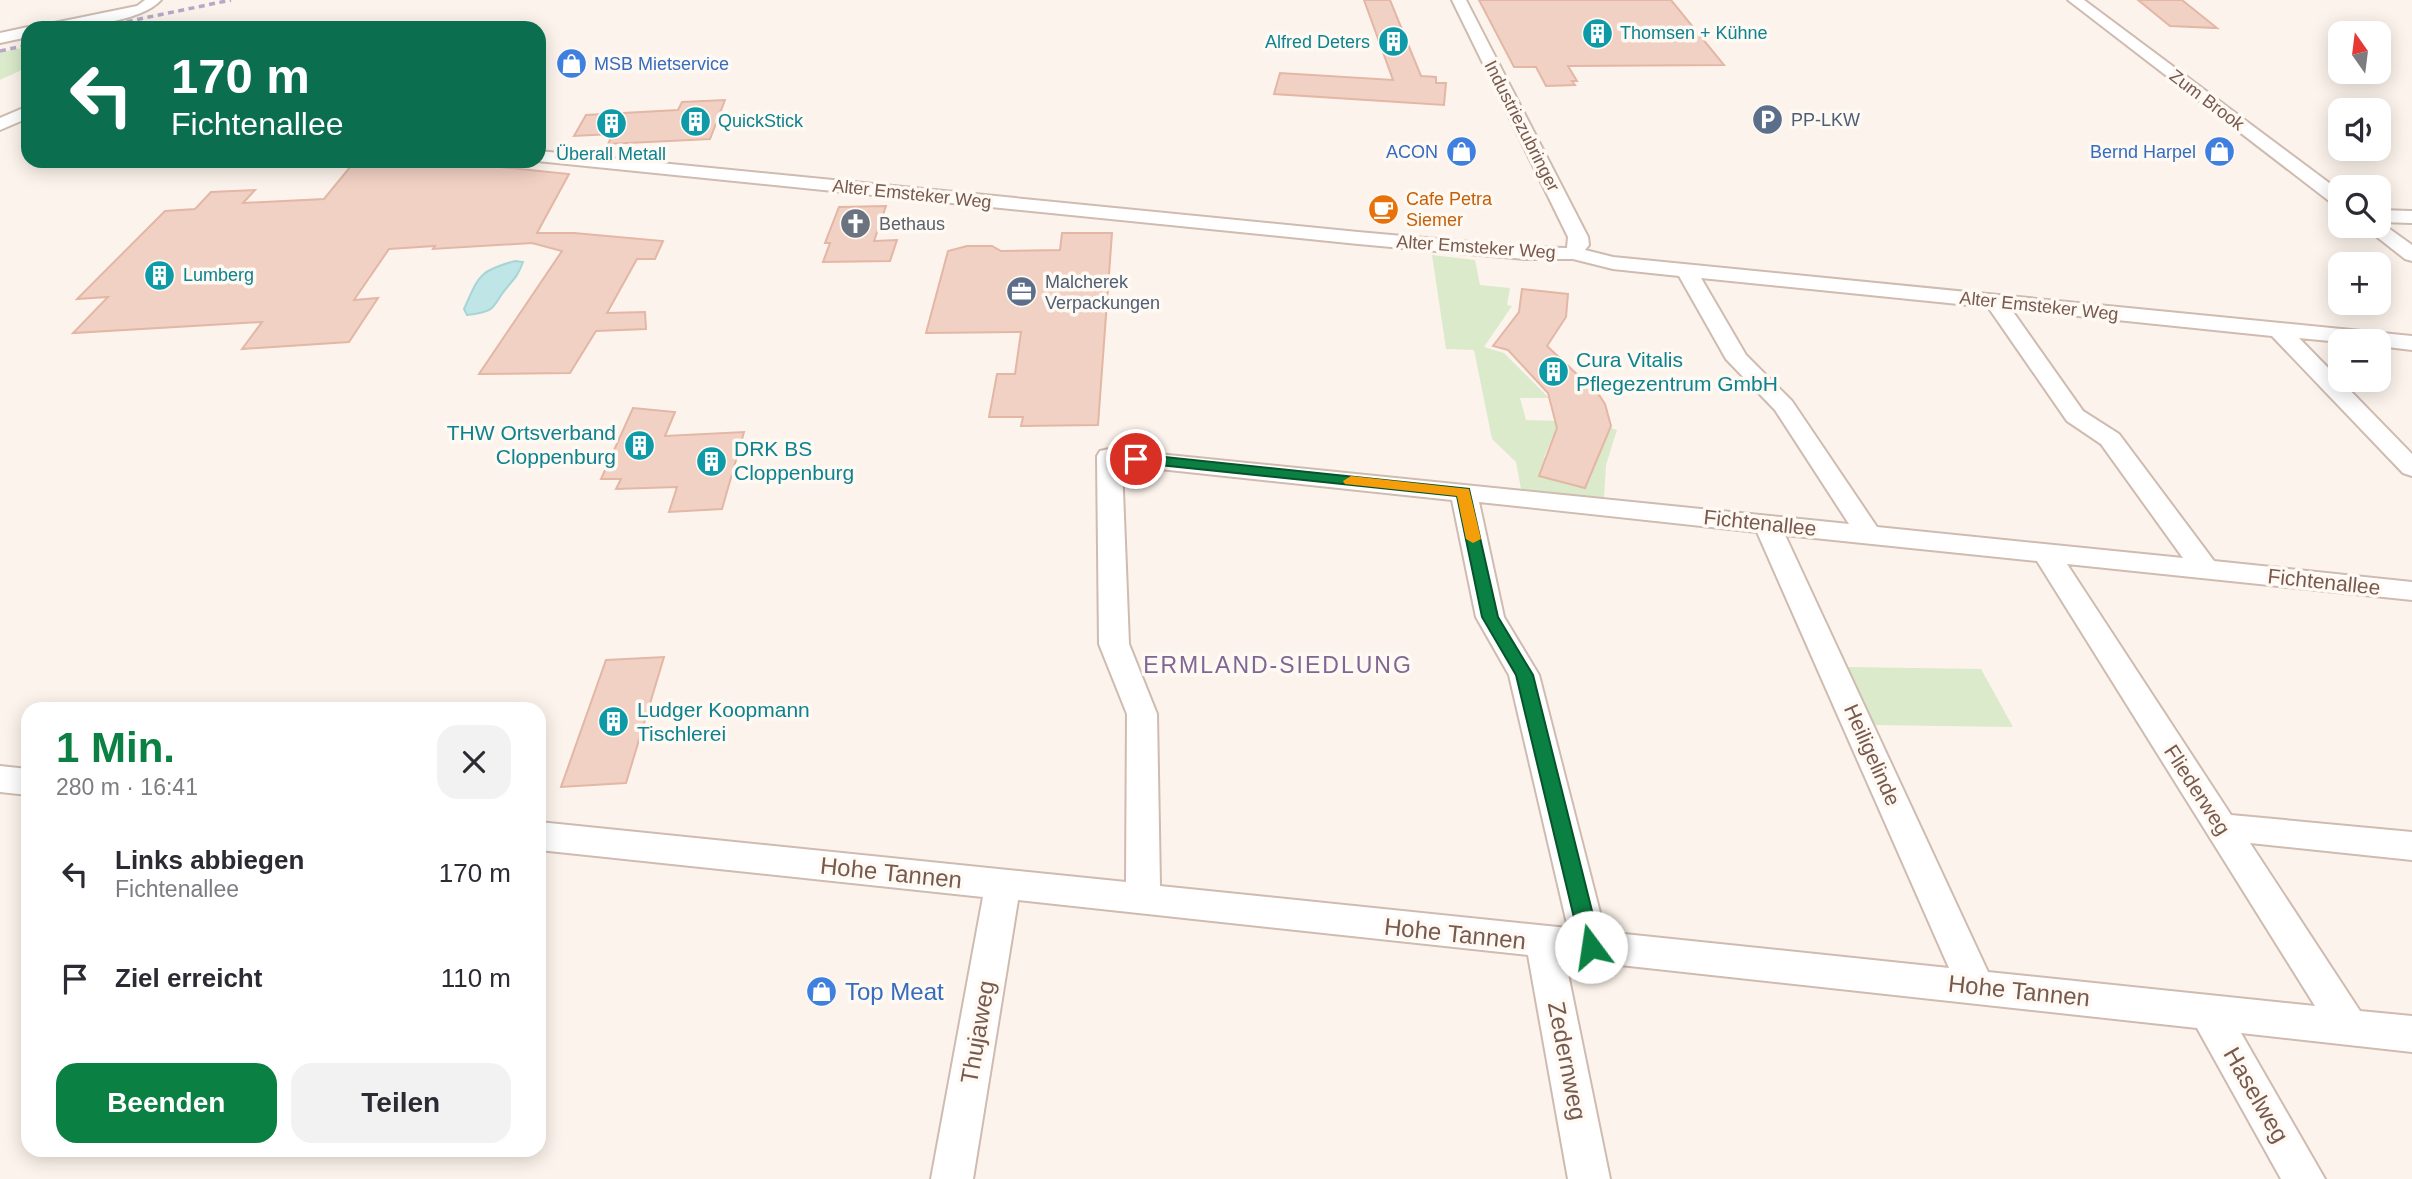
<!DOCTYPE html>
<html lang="de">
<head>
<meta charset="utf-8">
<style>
  :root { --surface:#fff; --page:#f2f2f3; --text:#2b2b33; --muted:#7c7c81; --accent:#0b8043 }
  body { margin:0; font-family:Helvetica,sans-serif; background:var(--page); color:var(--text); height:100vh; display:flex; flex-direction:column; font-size:26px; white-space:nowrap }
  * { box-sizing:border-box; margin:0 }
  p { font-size:23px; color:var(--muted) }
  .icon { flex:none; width:38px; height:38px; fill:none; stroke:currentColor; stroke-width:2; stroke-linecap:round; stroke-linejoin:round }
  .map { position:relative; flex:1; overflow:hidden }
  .sheet { position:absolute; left:21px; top:702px; width:525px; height:455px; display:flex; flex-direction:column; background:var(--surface); border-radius:21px; box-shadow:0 4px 18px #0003 }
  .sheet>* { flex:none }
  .top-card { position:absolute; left:21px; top:21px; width:525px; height:147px; border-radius:21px; box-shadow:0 4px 18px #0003; background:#0b6e4f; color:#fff; overflow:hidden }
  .needle { width:46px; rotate:346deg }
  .fabs { position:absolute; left:2328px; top:21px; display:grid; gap:14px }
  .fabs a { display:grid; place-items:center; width:63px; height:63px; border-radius:14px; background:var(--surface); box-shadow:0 4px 18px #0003; font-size:35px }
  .pin { position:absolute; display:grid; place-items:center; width:60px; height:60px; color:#fff; margin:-30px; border:4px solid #fff; border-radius:50%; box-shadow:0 2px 7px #0007 }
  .me { position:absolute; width:77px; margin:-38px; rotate:346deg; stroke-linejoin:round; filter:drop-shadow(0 0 5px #0008) }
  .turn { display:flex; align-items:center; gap:24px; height:147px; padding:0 35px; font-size:32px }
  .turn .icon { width:91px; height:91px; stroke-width:2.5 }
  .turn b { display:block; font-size:49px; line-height:60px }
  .round { display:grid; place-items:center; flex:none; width:74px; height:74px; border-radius:21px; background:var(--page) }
  .headline { display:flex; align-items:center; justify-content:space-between; height:119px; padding:0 35px }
  h1 { font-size:42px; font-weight:700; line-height:52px; color:var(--accent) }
  .button { display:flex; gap:14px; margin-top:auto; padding:14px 35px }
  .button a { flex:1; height:80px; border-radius:21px; background:var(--accent); color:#fff; font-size:28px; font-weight:700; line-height:80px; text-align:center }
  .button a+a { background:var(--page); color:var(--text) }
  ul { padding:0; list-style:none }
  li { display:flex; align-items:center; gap:21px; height:105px; padding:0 35px }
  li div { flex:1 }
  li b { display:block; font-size:26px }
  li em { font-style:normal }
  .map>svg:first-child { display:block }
  .green { fill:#daeaca }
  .water { fill:#c0e5e6; stroke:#a6d5d8; stroke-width:2 }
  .building { fill:#f1d1c4; stroke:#e3b6a5; stroke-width:2 }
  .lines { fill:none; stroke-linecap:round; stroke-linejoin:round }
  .minor-casing { stroke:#cfbbb0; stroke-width:4 }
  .minor { fill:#fff; fill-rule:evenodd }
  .rail { stroke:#b6a9c7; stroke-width:3.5; stroke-dasharray:6 4.5; stroke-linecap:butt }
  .route { fill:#0b8043; stroke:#07532c; stroke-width:2 }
  .slow { fill:#f59e0b }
  .labels { text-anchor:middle; stroke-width:7; stroke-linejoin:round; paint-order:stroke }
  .far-culture-label { font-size:18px; fill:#0d838f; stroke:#fef9f3; text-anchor:start }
  .far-shop-label { font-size:18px; fill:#366cbe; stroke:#fef9f3; text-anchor:end }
  .far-street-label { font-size:18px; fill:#78594e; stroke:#fef9f3 }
  .far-service-label { font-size:18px; fill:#4e5e75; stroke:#fef9f3; text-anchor:start }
  .far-food-label { font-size:18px; fill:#c56008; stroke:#fef9f3; text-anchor:start }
  .far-worship-label { font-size:18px; fill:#5b616d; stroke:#fef9f3; text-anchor:start }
  .culture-label { font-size:21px; fill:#0d838f; stroke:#fef9f3; text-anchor:start }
  .street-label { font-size:21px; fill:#78594e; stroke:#fef9f3 }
  .neighbourhood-label { font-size:23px; letter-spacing:2px; fill:#7f6693; stroke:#fef9f3 }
  .near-street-label { font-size:24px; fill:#78594e; stroke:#fef9f3 }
  .near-shop-label { font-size:24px; fill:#366cbe; stroke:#fef9f3; text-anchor:start }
</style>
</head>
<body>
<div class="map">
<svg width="2412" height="1179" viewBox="0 0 2412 1179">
  <rect width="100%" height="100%" fill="#fcf4ec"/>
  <g class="green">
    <polygon points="28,47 28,67 0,80 0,52"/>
    <polygon points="1432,255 1475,260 1480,285 1510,288 1507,305 1512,306 1484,347 1504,353 1549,398 1520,398 1526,420 1560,421 1544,457 1585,488 1611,428 1617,430 1606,465 1604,498 1521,489 1516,462 1492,439 1474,350 1446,349"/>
    <polygon points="1846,667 1981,669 2013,727 1873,725"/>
  </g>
  <path class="water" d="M515 261 523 262C519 273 516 277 509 285 490 306 501 311 467 315L464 309C479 276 478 271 515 261Z"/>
  <g class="building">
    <polygon points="1364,0 1390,0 1421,76 1436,77 1436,83 1446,83 1444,105 1274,94 1280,73 1393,80"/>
    <polygon points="1479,0 1671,0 1724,65 1568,66 1577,81 1572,81 1575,85 1546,86 1536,67 1514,67"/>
    <polygon points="2138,0 2182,0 2217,28 2170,26"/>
    <polygon points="725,100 710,139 608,144 613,134 574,136 586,115 678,110 682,102"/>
    <polygon points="355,161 441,161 569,174 537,233 574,233 663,241 655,259 637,259 607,313 645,312 646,329 596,331 570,373 479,374 562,251 532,243 433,249 435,246 389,249 354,300 378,298 349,342 242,349 262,322 73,333 108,297 77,299 165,211 195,209 211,192 255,190 243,203 324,199"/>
    <polygon points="886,206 874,241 897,240 890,261 823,262 830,243 825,243 839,207"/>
    <polygon points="1062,233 1112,233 1098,425 1021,426 1023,417 989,417 997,374 1015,374 1021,332 926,333 948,251 967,246 992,246 1001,251 1060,250"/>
    <polygon points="1522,289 1568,294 1566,317 1547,346 1599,395 1605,404 1611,426 1585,488 1539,476 1557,428 1548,393 1508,350 1493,346 1519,312"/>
    <polygon points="633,408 675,412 665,436 744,432 722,509 669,512 677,487 616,489 621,479 601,479"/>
    <polygon points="664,657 626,783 561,787 606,660"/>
  </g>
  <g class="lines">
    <defs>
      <g id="minor">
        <path d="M145 0H161C141 23 72 28 42 28L49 24 137 6Z"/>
        <path d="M1452 0H1466L1588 237 1589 245 1585 250 1613 257 2412 336V350L2378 346V341L2340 342 2299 338 2412 454V476L2403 473 2272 336 2011 309 2083 411 2119 434 2214 561 2412 582V600L2067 564 2231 815 2412 832V860L2250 843 2360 1011 2412 1016V1052L2241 1033 2325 1179H2281L2197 1028 1565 959 1610 1179H1568L1528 955 1018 900 973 1179H931L983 897 539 850V822L1126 882 1127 714 1099 644 1097 456 1100 451 1109 449 1849 524 1775 410 1726 359 1679 276 1613 269 1573 259H1525L1358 244 537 161 539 151 1358 232 1525 247 1567 248 1568 237ZM1701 278 1988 307 2067 421 2101 444 2183 558 1877 527 1792 401 1746 355ZM1122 465 1452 500 1476 617 1509 675 1568 928 1160 886 1157 714 1129 644ZM1479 502 1757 532 1949 968 1605 932 1539 675 1504 617ZM1785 535 2037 561 2315 1006 1988 972Z"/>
        <polygon points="2068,0 2084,0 2340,191 2340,206 2333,204"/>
        <polygon points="28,27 28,37 0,43 0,33"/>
        <polygon points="28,106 28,118 0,130 0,118"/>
        <polygon points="2378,210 2412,211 2412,223 2380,222 2412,245 2412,261 2405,259 2363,226 2378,226"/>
        <polygon points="0,766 28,769 28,795 0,792"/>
      </g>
    </defs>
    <use href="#minor" class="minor-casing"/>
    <use href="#minor" class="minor"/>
    <g class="rail">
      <polyline points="96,28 231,0"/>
      <polyline points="0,51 28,45"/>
    </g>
  </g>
  <polygon class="route" points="1136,454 1469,489 1498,617 1533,675 1601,947 1598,953 1591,956 1584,953 1581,947 1516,675 1482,617 1457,496 1131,462 1131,456"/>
  <polygon class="slow" points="1351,476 1469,489 1481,539 1473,543 1466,539 1457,496 1345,484 1343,481"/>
  <defs>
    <symbol id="building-disc" viewBox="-11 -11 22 22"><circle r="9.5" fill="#0f9aa8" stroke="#fef9f3"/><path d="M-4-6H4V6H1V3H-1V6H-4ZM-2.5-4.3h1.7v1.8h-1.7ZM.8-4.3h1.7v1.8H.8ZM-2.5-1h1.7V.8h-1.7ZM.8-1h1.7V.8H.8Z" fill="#fff"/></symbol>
    <symbol id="shop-disc" viewBox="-11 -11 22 22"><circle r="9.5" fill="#3f7fe0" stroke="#fef9f3"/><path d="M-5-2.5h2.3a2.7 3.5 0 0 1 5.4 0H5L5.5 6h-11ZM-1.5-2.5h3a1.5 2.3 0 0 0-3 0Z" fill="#fff"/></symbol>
    <symbol id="parking-disc" viewBox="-11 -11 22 22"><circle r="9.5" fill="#5c6f8a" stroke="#fef9f3"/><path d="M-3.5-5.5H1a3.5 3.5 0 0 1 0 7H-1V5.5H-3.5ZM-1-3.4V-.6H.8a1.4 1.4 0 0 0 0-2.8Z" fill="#fff"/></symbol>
    <symbol id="cafe-disc" viewBox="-11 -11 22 22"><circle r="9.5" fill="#e8710a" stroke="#fef9f3"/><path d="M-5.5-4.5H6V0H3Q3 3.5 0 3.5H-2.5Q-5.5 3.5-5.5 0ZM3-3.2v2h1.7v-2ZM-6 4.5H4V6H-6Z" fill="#fff"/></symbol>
    <symbol id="church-disc" viewBox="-11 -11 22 22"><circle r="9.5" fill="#6b7280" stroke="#fef9f3"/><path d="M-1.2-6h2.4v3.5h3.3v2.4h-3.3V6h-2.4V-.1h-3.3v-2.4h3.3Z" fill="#fff"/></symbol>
    <symbol id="office-disc" viewBox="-11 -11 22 22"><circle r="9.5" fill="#5c6f8a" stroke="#fef9f3"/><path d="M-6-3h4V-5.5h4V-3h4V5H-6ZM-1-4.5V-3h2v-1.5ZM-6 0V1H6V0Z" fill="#fff"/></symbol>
  </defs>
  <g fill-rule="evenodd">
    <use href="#building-disc" x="1580" y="16" width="35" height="35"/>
    <use href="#building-disc" x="1376" y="24" width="35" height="35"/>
    <use href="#shop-disc" x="554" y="46" width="35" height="35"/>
    <use href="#parking-disc" x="1750" y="102" width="35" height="35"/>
    <use href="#building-disc" x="678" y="104" width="35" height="35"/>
    <use href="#building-disc" x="594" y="106" width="35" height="35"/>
    <use href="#shop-disc" x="1444" y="134" width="35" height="35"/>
    <use href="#shop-disc" x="2202" y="134" width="35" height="35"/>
    <use href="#cafe-disc" x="1366" y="192" width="35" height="35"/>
    <use href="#church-disc" x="838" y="206" width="35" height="35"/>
    <use href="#building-disc" x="142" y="258" width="35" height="35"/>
    <use href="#office-disc" x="1004" y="274" width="35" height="35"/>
    <use href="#building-disc" x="1536" y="354" width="35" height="35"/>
    <use href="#building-disc" x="622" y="428" width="35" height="35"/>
    <use href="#building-disc" x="694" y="444" width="35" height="35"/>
    <use href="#building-disc" x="596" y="704" width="35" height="35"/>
    <use href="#shop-disc" x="804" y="974" width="35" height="35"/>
  </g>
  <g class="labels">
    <g class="far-culture-label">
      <text x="1620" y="39">Thomsen + Kühne</text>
      <text x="1370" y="48" text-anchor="end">Alfred Deters</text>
      <text x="718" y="127">QuickStick</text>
      <text x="611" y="160" text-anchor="middle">Überall Metall</text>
      <text x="183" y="281">Lumberg</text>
    </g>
    <g class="far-shop-label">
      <text x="594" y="70" text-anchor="start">MSB Mietservice</text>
      <text x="1438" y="158">ACON</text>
      <text x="2196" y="158">Bernd Harpel</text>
    </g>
    <g class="far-street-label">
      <text transform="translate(2207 100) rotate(37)" y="6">Zum Brook</text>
      <text transform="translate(1522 126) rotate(63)" y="6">Industriezubringer</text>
      <text transform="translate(912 194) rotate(6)" y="6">Alter Emsteker Weg</text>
      <text transform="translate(1476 247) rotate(4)" y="6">Alter Emsteker Weg</text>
      <text transform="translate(2039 306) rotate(6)" y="6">Alter Emsteker Weg</text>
    </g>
    <g class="far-service-label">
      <text x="1791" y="126">PP-LKW</text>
      <text x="1045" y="288">Malcherek<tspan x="1045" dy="21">Verpackungen</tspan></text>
    </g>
    <g class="far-food-label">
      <text x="1406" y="205">Cafe Petra<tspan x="1406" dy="21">Siemer</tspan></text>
    </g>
    <g class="far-worship-label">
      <text x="879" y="230">Bethaus</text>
    </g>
    <g class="culture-label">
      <text x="1576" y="367">Cura Vitalis<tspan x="1576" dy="24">Pflegezentrum GmbH</tspan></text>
      <text x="616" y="440" text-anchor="end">THW Ortsverband<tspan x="616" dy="24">Cloppenburg</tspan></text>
      <text x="734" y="456">DRK BS<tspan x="734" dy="24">Cloppenburg</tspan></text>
      <text x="637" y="717">Ludger Koopmann<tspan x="637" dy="24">Tischlerei</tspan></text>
    </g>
    <g class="street-label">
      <text transform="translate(1760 523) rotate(6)" y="7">Fichtenallee</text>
      <text transform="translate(2324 582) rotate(6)" y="7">Fichtenallee</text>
      <text transform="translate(1872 755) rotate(66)" y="7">Heiligelinde</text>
      <text transform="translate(2197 790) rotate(57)" y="7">Fliederweg</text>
    </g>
    <g class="neighbourhood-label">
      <text x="1278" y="673">ERMLAND-SIEDLUNG</text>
    </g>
    <g class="near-street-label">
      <text transform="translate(891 873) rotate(6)" y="8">Hohe Tannen</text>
      <text transform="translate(1455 934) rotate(6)" y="8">Hohe Tannen</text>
      <text transform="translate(2019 991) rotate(6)" y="8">Hohe Tannen</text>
      <text transform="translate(978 1032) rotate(-80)" y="8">Thujaweg</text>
      <text transform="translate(1567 1061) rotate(79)" y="8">Zedernweg</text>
      <text transform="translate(2256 1095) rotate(60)" y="8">Haselweg</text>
    </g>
    <g class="near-shop-label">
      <text x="845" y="1000">Top Meat</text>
    </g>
  </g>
</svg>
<div class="fabs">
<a><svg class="needle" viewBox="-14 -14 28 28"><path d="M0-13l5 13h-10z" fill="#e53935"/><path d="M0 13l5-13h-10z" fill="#7c7c81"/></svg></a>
<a><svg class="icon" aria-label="sound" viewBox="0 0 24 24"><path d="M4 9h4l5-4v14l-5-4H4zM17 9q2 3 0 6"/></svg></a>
<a><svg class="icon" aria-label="search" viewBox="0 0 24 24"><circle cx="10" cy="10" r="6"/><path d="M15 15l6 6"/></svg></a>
<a>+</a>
<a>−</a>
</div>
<div class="pin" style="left:1136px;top:459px;background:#d93025"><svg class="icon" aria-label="arrive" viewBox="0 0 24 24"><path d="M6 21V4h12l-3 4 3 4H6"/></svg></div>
<svg class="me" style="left:1591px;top:947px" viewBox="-20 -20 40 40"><circle r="19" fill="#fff"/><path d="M0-13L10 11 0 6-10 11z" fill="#0b8043"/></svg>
<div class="top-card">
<div class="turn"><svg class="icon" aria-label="left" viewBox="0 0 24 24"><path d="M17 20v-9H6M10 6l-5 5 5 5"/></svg><div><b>170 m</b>Fichtenallee</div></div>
</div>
<section class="sheet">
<div class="headline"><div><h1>1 Min.</h1><p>280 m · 16:41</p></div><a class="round"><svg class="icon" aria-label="close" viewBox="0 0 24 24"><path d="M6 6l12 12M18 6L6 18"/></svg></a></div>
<ul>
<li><svg class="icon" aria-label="left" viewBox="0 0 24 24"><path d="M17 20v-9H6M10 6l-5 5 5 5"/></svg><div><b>Links abbiegen</b><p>Fichtenallee</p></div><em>170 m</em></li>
<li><svg class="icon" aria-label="arrive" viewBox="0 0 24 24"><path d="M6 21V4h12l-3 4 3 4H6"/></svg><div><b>Ziel erreicht</b></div><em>110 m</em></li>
</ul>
<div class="button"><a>Beenden</a><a>Teilen</a></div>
</section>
</div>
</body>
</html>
